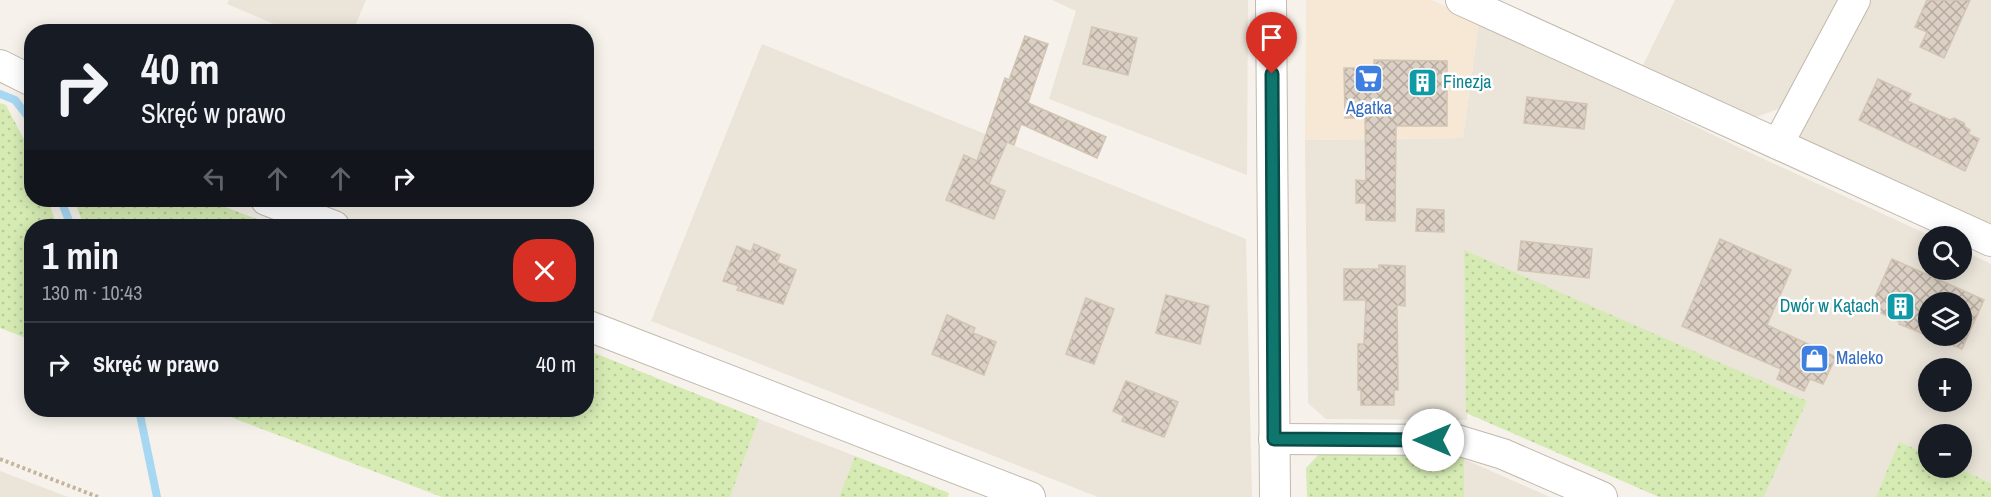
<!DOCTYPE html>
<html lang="pl">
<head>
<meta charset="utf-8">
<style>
  :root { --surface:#171b24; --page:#20242c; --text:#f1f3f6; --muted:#9ea1a6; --line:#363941 }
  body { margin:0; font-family:"Archivo Narrow",sans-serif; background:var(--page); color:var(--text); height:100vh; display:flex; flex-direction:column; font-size:22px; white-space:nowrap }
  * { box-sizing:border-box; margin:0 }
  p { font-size:20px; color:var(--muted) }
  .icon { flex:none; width:33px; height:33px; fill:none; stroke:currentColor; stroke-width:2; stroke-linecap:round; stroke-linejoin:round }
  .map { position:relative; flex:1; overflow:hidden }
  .sheet { position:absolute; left:24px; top:219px; width:570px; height:198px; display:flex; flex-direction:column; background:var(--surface); border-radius:24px; box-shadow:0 3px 15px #0003 }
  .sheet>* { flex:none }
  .banner { position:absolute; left:24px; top:24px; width:570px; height:183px; border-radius:24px; box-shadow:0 3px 15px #0003; background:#171b24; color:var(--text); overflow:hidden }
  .controls { position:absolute; left:1918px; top:226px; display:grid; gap:12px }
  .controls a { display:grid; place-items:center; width:54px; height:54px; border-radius:50%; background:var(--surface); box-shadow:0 3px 15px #0003; font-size:30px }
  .pin { position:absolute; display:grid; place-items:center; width:51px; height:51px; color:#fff; margin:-62px -26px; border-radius:50% 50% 50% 0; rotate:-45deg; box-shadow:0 0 6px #0007 }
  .pin .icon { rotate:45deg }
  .me { position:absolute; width:66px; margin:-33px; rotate:270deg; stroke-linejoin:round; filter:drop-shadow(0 0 4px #0008) }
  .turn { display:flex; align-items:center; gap:21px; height:126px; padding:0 18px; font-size:27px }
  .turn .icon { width:78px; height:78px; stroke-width:2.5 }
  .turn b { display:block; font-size:42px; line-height:51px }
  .lanes { display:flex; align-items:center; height:57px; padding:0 18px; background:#0003; justify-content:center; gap:30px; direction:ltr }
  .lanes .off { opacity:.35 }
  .round { display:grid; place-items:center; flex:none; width:63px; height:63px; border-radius:24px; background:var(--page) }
  .head { display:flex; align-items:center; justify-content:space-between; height:102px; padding:0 18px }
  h1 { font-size:36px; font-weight:800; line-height:45px }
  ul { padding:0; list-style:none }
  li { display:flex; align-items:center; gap:18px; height:84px; padding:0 18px; border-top:2px solid var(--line) }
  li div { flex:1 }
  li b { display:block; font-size:22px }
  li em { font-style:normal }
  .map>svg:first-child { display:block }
  .residential { fill:#eae4d9; fill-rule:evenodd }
  .commercial { fill:#f7e8d6 }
  .grass { fill:url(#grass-dots) }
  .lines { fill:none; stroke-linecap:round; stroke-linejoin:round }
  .stream { stroke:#a7d8f3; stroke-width:8 }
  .building { fill:url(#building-cross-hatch); stroke:#d3c5b3; stroke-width:1.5; fill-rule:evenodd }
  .minor-casing { stroke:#c2b9ad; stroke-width:32 }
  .path { stroke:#c4b49d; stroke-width:4; stroke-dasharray:3 3; stroke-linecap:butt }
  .minor { stroke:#fff; stroke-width:30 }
  .route-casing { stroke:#0a4d48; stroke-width:15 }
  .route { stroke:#0f766e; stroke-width:10 }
  .labels { text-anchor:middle; stroke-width:5; stroke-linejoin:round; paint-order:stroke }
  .culture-label { font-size:18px; fill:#0d838f; stroke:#fff; text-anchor:start }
  .shop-label { font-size:18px; fill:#366cbe; stroke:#fff }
</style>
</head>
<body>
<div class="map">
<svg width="1991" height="497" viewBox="0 0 1991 497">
  <defs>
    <pattern id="grass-dots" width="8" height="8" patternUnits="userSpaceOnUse" patternTransform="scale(1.5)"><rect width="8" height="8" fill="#d5ebb3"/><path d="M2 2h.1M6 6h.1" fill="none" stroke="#b8cb9b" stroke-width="1.8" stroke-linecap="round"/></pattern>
    <pattern id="building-cross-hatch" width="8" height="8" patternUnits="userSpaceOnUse" patternTransform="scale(1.5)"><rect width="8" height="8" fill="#dbd0c3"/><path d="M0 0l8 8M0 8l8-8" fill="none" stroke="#b4aa9f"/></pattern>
  </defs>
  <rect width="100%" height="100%" fill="#f6f2eb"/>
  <g class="residential">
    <polygon points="229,0 366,0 353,31 293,32 227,4"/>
    <polygon points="1052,0 1248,0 1247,175 1049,99 1076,11"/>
    <polygon points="1675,0 1841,0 1783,107 1754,118 1643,65"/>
    <polygon points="1872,0 1991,0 1991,227 1798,139"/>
    <path d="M1479 21 1738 147 1933 237H1929V270H1962V250L1991 264V483L1958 468H1962V435H1929V455L1899 443 1876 497H1764L1807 401 1464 251 1467 420 1326 419 1308 403 1305 140 1463 138ZM1929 303H1962V336H1929ZM1929 369H1962V402H1929Z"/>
    <polygon points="762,44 1246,239 1252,497 1098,497 651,321"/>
    <polygon points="759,419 855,456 839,497 730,497"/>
    <polygon points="1464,459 1550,497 1464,497"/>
    <polygon points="0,471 68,497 0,497"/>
  </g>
  <polygon class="commercial" points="1306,0 1432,0 1479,21 1463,138 1305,140"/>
  <g class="grass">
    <polygon points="0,103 6,105 31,153 32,200 48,200 57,226 32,226 31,340 0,328"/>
    <polygon points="74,200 207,200 275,226 84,226"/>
    <polygon points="1464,250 1807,401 1764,497 1659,497 1466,413"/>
    <polygon points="587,350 759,419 730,497 442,497 212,410 586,410"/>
    <polygon points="1899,442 1929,455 1929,468 1958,468 1991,483 1991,497 1876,497"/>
    <polygon points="1323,450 1464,454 1464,497 1307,497 1306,468"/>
    <polygon points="855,456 949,493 948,497 839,497"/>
  </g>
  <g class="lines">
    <g class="stream">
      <polyline points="0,94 15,100 32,122"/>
      <polyline points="61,200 71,226"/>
      <polyline points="139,410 157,497"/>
    </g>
  </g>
  <g class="building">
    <polygon points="1927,0 1970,0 1944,58 1920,47 1927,32 1915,27"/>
    <polygon points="1092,27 1137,38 1128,75 1083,64"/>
    <polygon points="1025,36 1048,44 1028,103 1106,137 1097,158 1021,124 1014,145 1007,142 989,184 1005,191 994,219 946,200 964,155 977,161 1005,78 1009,80"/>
    <polygon points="1374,60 1447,61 1447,126 1396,126 1395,221 1366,220 1366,203 1356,203 1356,180 1366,181 1365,118 1345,118 1344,68 1374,68"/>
    <polygon points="1878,79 1911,94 1907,101 1950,120 1954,118 1964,123 1965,127 1970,130 1968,134 1979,139 1965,171 1859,120"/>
    <polygon points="1527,97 1587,104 1584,129 1524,123"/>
    <polygon points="1417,209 1444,210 1444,232 1416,231"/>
    <polygon points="1720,239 1791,270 1767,325 1836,357 1823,384 1810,379 1804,391 1777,379 1781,369 1682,326"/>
    <polygon points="1521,241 1592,249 1589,278 1518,270"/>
    <polygon points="754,244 780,255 777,262 796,270 783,304 737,290 739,286 723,281 737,246 751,252"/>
    <path d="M1892 259 1984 300 1962 349 1899 324 1900 322 1870 308ZM1929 303H1962V336H1929Z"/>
    <polygon points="1379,265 1405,266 1405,306 1397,305 1398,390 1394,390 1394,405 1361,405 1361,390 1358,390 1358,344 1364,344 1366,300 1344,300 1344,269 1379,269"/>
    <polygon points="1166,295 1209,306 1200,344 1156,333"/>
    <polygon points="1086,298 1114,309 1094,364 1066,354"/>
    <polygon points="947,315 975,328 973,333 996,342 984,375 932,354"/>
    <polygon points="1126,381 1178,402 1164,437 1122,421 1124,416 1113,411"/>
  </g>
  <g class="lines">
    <defs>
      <g id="minor">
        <polyline points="1271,0 1275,497"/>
        <polyline points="1461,0 1991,241"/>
        <polyline points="0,65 32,81"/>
        <polyline points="1778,144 1855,0"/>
        <polyline points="266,200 334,226"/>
        <polyline points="586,325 1030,497"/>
        <polyline points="1274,439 1457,440 1503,454 1602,497"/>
      </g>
    </defs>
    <use href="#minor" class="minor-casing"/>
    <polyline class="path" points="0,459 98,497"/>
    <use href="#minor" class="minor"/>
  </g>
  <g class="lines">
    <defs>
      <polyline id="route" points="1272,74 1274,439 1433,440"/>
    </defs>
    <use href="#route" class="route-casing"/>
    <use href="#route" class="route"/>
  </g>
  <defs>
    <symbol id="supermarket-square" viewBox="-11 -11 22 22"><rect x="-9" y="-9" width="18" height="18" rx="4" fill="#3f7fe0" stroke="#fff"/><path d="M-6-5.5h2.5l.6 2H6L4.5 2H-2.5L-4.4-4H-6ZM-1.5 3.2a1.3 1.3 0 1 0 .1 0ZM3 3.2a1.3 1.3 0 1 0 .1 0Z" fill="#fff"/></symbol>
    <symbol id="building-square" viewBox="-11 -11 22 22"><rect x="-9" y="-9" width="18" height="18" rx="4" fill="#0f9aa8" stroke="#fff"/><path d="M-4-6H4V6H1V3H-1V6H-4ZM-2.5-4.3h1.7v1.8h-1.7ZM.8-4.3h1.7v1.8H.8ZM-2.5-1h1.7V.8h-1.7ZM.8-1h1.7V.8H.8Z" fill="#fff"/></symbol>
    <symbol id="shop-square" viewBox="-11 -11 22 22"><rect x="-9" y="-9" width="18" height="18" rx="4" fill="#3f7fe0" stroke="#fff"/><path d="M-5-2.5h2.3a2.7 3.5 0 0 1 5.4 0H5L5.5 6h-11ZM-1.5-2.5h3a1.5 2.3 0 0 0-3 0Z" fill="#fff"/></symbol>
  </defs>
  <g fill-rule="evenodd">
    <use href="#supermarket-square" x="1352" y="62" width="33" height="33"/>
    <use href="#building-square" x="1406" y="66" width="33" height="33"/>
    <use href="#building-square" x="1884" y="290" width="33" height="33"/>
    <use href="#shop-square" x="1798" y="342" width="33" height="33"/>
  </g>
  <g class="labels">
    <g class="culture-label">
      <text x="1443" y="88">Finezja</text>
      <text x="1879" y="312" text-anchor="end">Dwór w Kątach</text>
    </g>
    <g class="shop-label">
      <text x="1369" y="114">Agatka</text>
      <text x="1836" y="364" text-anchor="start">Maleko</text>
    </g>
  </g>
</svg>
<div class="controls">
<a><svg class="icon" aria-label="search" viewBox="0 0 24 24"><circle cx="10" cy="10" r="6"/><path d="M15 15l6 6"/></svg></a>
<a><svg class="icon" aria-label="layers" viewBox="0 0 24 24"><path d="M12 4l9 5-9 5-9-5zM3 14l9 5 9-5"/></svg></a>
<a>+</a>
<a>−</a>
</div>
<div class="pin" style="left:1272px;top:74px;background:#d93025"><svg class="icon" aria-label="arrive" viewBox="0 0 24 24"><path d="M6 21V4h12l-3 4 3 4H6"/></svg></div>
<svg class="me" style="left:1433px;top:440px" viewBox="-20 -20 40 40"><circle r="19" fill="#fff"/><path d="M0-13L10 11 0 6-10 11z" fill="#0f766e"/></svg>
<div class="banner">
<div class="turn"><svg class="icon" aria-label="right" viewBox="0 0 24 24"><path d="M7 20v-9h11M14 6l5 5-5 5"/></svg><div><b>40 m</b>Skręć w prawo</div></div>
<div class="lanes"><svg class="icon off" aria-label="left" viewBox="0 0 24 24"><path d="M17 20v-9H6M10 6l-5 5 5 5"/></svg><svg class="icon off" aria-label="ahead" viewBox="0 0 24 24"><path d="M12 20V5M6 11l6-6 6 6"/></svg><svg class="icon off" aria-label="ahead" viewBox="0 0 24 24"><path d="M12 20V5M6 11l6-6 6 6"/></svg><svg class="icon" aria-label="right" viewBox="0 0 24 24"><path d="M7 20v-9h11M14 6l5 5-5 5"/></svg></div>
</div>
<section class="sheet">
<div class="head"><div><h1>1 min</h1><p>130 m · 10:43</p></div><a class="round" style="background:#d93025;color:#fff"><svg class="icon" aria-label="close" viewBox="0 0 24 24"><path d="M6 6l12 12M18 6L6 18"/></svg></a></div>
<ul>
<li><svg class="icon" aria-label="right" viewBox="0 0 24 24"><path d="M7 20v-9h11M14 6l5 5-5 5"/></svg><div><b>Skręć w prawo</b></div><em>40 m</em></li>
</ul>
</section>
</div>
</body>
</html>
